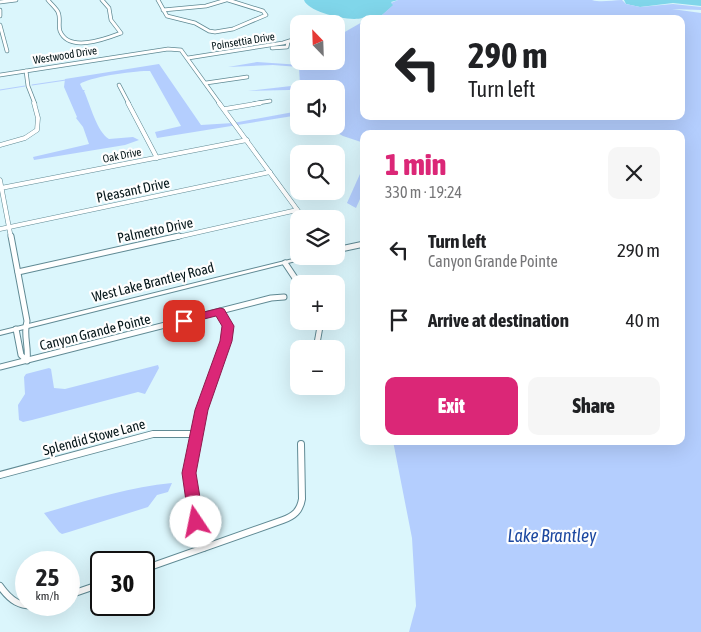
<!DOCTYPE html>
<html lang="en">
<head>
<meta charset="utf-8">
<style>
  :root { --surface:#fff; --page:#f6f6f6; --text:#202124; --muted:#757577; --accent:#db2777 }
  body { margin:0; font-family:"Asap Condensed",sans-serif; background:var(--page); color:var(--text); height:100vh; display:flex; flex-direction:column; font-size:19px; white-space:nowrap }
  * { box-sizing:border-box; margin:0 }
  p { font-size:16px; color:var(--muted) }
  .icon { flex:none; width:28px; height:28px; fill:none; stroke:currentColor; stroke-width:2; stroke-linecap:round; stroke-linejoin:round }
  .map { position:relative; flex:1; overflow:hidden }
  .drawer { position:absolute; left:360px; top:130px; width:325px; height:315px; display:flex; flex-direction:column; background:var(--surface); border-radius:10px; box-shadow:0 5px 20px #0002 }
  .drawer>* { flex:none }
  .hud { position:absolute; left:360px; top:15px; width:325px; height:105px; border-radius:10px; box-shadow:0 5px 20px #0002; background:#fff; color:var(--text); overflow:hidden }
  .needle { width:32px; rotate:337deg }
  .tools { position:absolute; left:290px; top:15px; display:grid; gap:10px }
  .tools a { display:grid; place-items:center; width:55px; height:55px; border-radius:10px; background:var(--surface); box-shadow:0 5px 20px #0002; font-size:25px }
  .speed { position:absolute; left:15px; top:551px; display:flex; gap:10px; font-size:25px; font-weight:700; text-align:center }
  .speed>* { display:grid; place-content:center; width:65px; height:65px; border-radius:50%; background:var(--surface); box-shadow:0 5px 20px #0002; line-height:1 }
  .speed small { font-size:12px; font-weight:400 }
  .speed .limit { border:2px solid #111; border-radius:8px; background:#fff; color:#111 }
  .pin { position:absolute; display:grid; place-items:center; width:42px; height:42px; color:#fff; margin:-21px; border-radius:10px; box-shadow:0 2px 8px #0006 }
  .me { position:absolute; width:55px; margin:-28px; rotate:349deg; stroke-linejoin:round; filter:drop-shadow(0 0 4px #0008) }
  .turn { display:flex; align-items:center; gap:18px; height:105px; padding:0 25px; font-size:22px }
  .turn .icon { width:65px; height:65px; stroke-width:2.5 }
  .turn b { display:block; font-size:35px; line-height:42px }
  .round { display:grid; place-items:center; flex:none; width:52px; height:52px; border-radius:10px; background:var(--page) }
  .overview { display:flex; align-items:center; justify-content:space-between; height:85px; padding:0 25px }
  h1 { font-size:30px; font-weight:800; line-height:38px; color:var(--accent) }
  .action { display:flex; gap:10px; margin-top:auto; padding:10px 25px }
  .action a { flex:1; height:58px; border-radius:10px; background:var(--accent); color:#fff; font-size:20px; font-weight:800; line-height:58px; text-align:center }
  .action a+a { background:var(--page); color:var(--text) }
  ul { padding:0; list-style:none }
  li { display:flex; align-items:center; gap:15px; height:70px; padding:0 25px }
  li div { flex:1 }
  li b { display:block; font-size:19px }
  li em { font-style:normal }
  .map>svg:first-child { display:block }
  .green { fill:#80d6ea }
  .water { fill:#b4cefe }
  .lines { fill:none; stroke-linecap:round; stroke-linejoin:round }
  .stream { stroke:#b4cefe; stroke-width:1 }
  .minor-far3-casing { stroke:#608a94; stroke-width:4.5 }
  .minor-far2-casing { stroke:#608a94; stroke-width:5 }
  .minor-far1-casing { stroke:#608a94; stroke-width:7 }
  .minor-casing { stroke:#608a94; stroke-width:8 }
  .tertiary-casing { stroke:#608a94; stroke-width:2 }
  .minor-far3 { stroke:#fff; stroke-width:3 }
  .minor-far2 { stroke:#fff; stroke-width:4 }
  .minor-far1 { stroke:#fff; stroke-width:5 }
  .minor { stroke:#fff; stroke-width:6 }
  .tertiary { fill:#fff; fill-rule:evenodd }
  .route { fill:#db2777; stroke:#8e194d }
  .labels { text-anchor:middle; stroke-width:4.5; stroke-linejoin:round; paint-order:stroke }
  .far-street-label { font-size:11px; fill:#041518; stroke:#fefefe }
  .street-label { font-size:14px; fill:#041518; stroke:#fefefe }
  .near-water-label { font-size:18px; font-style:italic; fill:#1c48a0; stroke:#fefefe }
</style>
</head>
<body>
<div class="map">
<svg width="701" height="632" viewBox="0 0 701 632">
  <rect width="100%" height="100%" fill="#dbf6fc"/>
  <g class="green">
    <path d="M304 0H398L391 2 394 5 381 16C373 15 369 16 362 18 349 22 308 12 304 0Z"/>
    <polygon points="624,0 701,0 701,6 673,3 640,7 626,4"/>
  </g>
  <g class="water">
    <path d="M398 0H592C602 3 611 0 622 0L626 4 640 7 673 4 701 7V10L672 9 701 13V632H409L416 606 412 538 393 441H681V134H364V143L343 136 325 126H336V89L248 91 300 85 299 67 273 65 228 67 257 62 301 65 312 61H336V37L364 21V116H681V19L363 18 374 15 381 16 393 5 391 3Z"/>
    <path d="M159 64 201 125 233 123 299 111V115L157 138 155 132 181 126 150 71C138 70 88 77 80 84L83 90H85L84 91C90 104 97 132 109 139L133 137 139 140 125 145 34 160 33 157 89 144 83 127 76 118 77 117 64 87 65 79Z"/>
    <polygon points="364,165 364,190 356,208 347,203"/>
    <polygon points="158,365 159,368 145,394 138,392 32,420 23,422 19,420 18,405 25,394 24,377 26,374 49,368 51,369 54,388 65,389"/>
    <path d="M172 483 168 492 157 495 148 507 69 532 62 534 59 532 44 513C86 501 128 487 172 483Z"/>
  </g>
  <g class="lines">
    <g class="stream">
      <polyline points="32,85 66,80"/>
      <polyline points="0,90 25,86"/>
    </g>
    <defs>
      <g id="minor-far3">
        <path d="M48 0C51 4 56 8 58 12 61 18 58 26 60 31 69 53 105 39 121 33L111 20 109 8 102 0"/>
        <polyline points="158,0 167,16 195,23 209,31 215,32 233,29 266,15 263,11 228,0"/>
        <polyline points="0,2 16,0"/>
        <polyline points="0,10 0,16"/>
        <polyline points="163,10 206,6 226,0"/>
        <polyline points="0,25 7,51"/>
        <polyline points="272,48 287,47 288,42"/>
        <polyline points="188,58 283,43 299,38"/>
        <polyline points="26,71 28,86 35,104"/>
        <polyline points="0,75 168,49 181,50 220,104"/>
        <polyline points="206,83 247,77"/>
        <polyline points="119,85 129,104"/>
        <polyline points="253,104 270,101"/>
      </g>
      <g id="minor-far2">
        <polyline points="128,103 157,158"/>
        <polyline points="219,103 304,219"/>
        <polyline points="225,109 260,103"/>
        <polyline points="0,145 25,138 37,130 38,118 34,103"/>
        <polyline points="0,180 11,238"/>
        <polyline points="1,188 247,140"/>
        <polyline points="0,229 270,172"/>
        <polyline points="173,238 297,210"/>
      </g>
      <g id="minor-far1">
        <path d="M11 236 27 321C23 334 29 347 27 361L21 355 16 329"/>
        <polyline points="336,250 364,244"/>
        <polyline points="285,263 299,284"/>
        <polyline points="18,272 179,236"/>
        <polyline points="316,349 321,321"/>
        <polyline points="0,367 271,298 284,297"/>
        <polyline points="201,410 226,341 228,326 220,312"/>
      </g>
      <g id="minor">
        <polyline points="201,409 189,473 193,508 203,548"/>
        <polyline points="0,475 153,434 196,434"/>
        <path d="M144 569 283 520C294 516 300 511 302 499L301 444"/>
        <path d="M0 586C10 600 20 608 38 605"/>
        <polyline points="69,595 101,584"/>
      </g>
      <polygon id="tertiary" points="305,256 316,256 0,335 0,331"/>
    </defs>
    <use href="#minor-far3" class="minor-far3-casing"/>
    <use href="#minor-far2" class="minor-far2-casing"/>
    <use href="#minor-far1" class="minor-far1-casing"/>
    <use href="#minor" class="minor-casing"/>
    <use href="#tertiary" class="tertiary-casing"/>
    <use href="#minor-far3" class="minor-far3"/>
    <use href="#minor-far2" class="minor-far2"/>
    <use href="#minor-far1" class="minor-far1"/>
    <use href="#minor" class="minor"/>
    <use href="#tertiary" class="tertiary"/>
  </g>
  <polygon class="route" points="220,308 224,309 234,326 232,341 208,410 196,473 204,522 202,526 196,528 191,526 189,522 182,473 195,410 220,341 222,326 216,316 184,324 178,321 180,318"/>
  <g class="labels">
    <g class="far-street-label">
      <text transform="translate(243 41) rotate(-9)" y="4">Poinsettia Drive</text>
      <text transform="translate(65 55) rotate(-9)" y="4">Westwood Drive</text>
      <text transform="translate(122 155) rotate(-11)" y="4">Oak Drive</text>
    </g>
    <g class="street-label">
      <text transform="translate(133 190) rotate(-12)" y="5">Pleasant Drive</text>
      <text transform="translate(155 230) rotate(-12)" y="5">Palmetto Drive</text>
      <text transform="translate(153 282) rotate(-14)" y="5">West Lake Brantley Road</text>
      <text transform="translate(95 332) rotate(-14)" y="5">Canyon Grande Pointe</text>
      <text transform="translate(94 437) rotate(-15)" y="5">Splendid Stowe Lane</text>
    </g>
    <g class="near-water-label">
      <text x="552" y="542">Lake Brantley</text>
    </g>
  </g>
</svg>
<div class="tools">
<a><svg class="needle" viewBox="-14 -14 28 28"><path d="M0-13l5 13h-10z" fill="#e53935"/><path d="M0 13l5-13h-10z" fill="#757577"/></svg></a>
<a><svg class="icon" aria-label="sound" viewBox="0 0 24 24"><path d="M4 9h4l5-4v14l-5-4H4zM17 9q2 3 0 6"/></svg></a>
<a><svg class="icon" aria-label="search" viewBox="0 0 24 24"><circle cx="10" cy="10" r="6"/><path d="M15 15l6 6"/></svg></a>
<a><svg class="icon" aria-label="layers" viewBox="0 0 24 24"><path d="M12 4l9 5-9 5-9-5zM3 14l9 5 9-5"/></svg></a>
<a>+</a>
<a>−</a>
</div>
<div class="speed"><div>25<small>km/h</small></div><div class="limit">30</div></div>
<div class="pin" style="left:184px;top:321px;background:#d93025"><svg class="icon" aria-label="arrive" viewBox="0 0 24 24"><path d="M6 21V4h12l-3 4 3 4H6"/></svg></div>
<svg class="me" style="left:196px;top:522px" viewBox="-20 -20 40 40"><circle r="19" fill="#fff"/><path d="M0-13L10 11 0 6-10 11z" fill="#db2777"/></svg>
<div class="hud">
<div class="turn"><svg class="icon" aria-label="left" viewBox="0 0 24 24"><path d="M17 20v-9H6M10 6l-5 5 5 5"/></svg><div><b>290 m</b>Turn left</div></div>
</div>
<section class="drawer">
<div class="overview"><div><h1>1 min</h1><p>330 m · 19:24</p></div><a class="round"><svg class="icon" aria-label="close" viewBox="0 0 24 24"><path d="M6 6l12 12M18 6L6 18"/></svg></a></div>
<ul>
<li><svg class="icon" aria-label="left" viewBox="0 0 24 24"><path d="M17 20v-9H6M10 6l-5 5 5 5"/></svg><div><b>Turn left</b><p>Canyon Grande Pointe</p></div><em>290 m</em></li>
<li><svg class="icon" aria-label="arrive" viewBox="0 0 24 24"><path d="M6 21V4h12l-3 4 3 4H6"/></svg><div><b>Arrive at destination</b></div><em>40 m</em></li>
</ul>
<div class="action"><a>Exit</a><a>Share</a></div>
</section>
</div>
</body>
</html>
